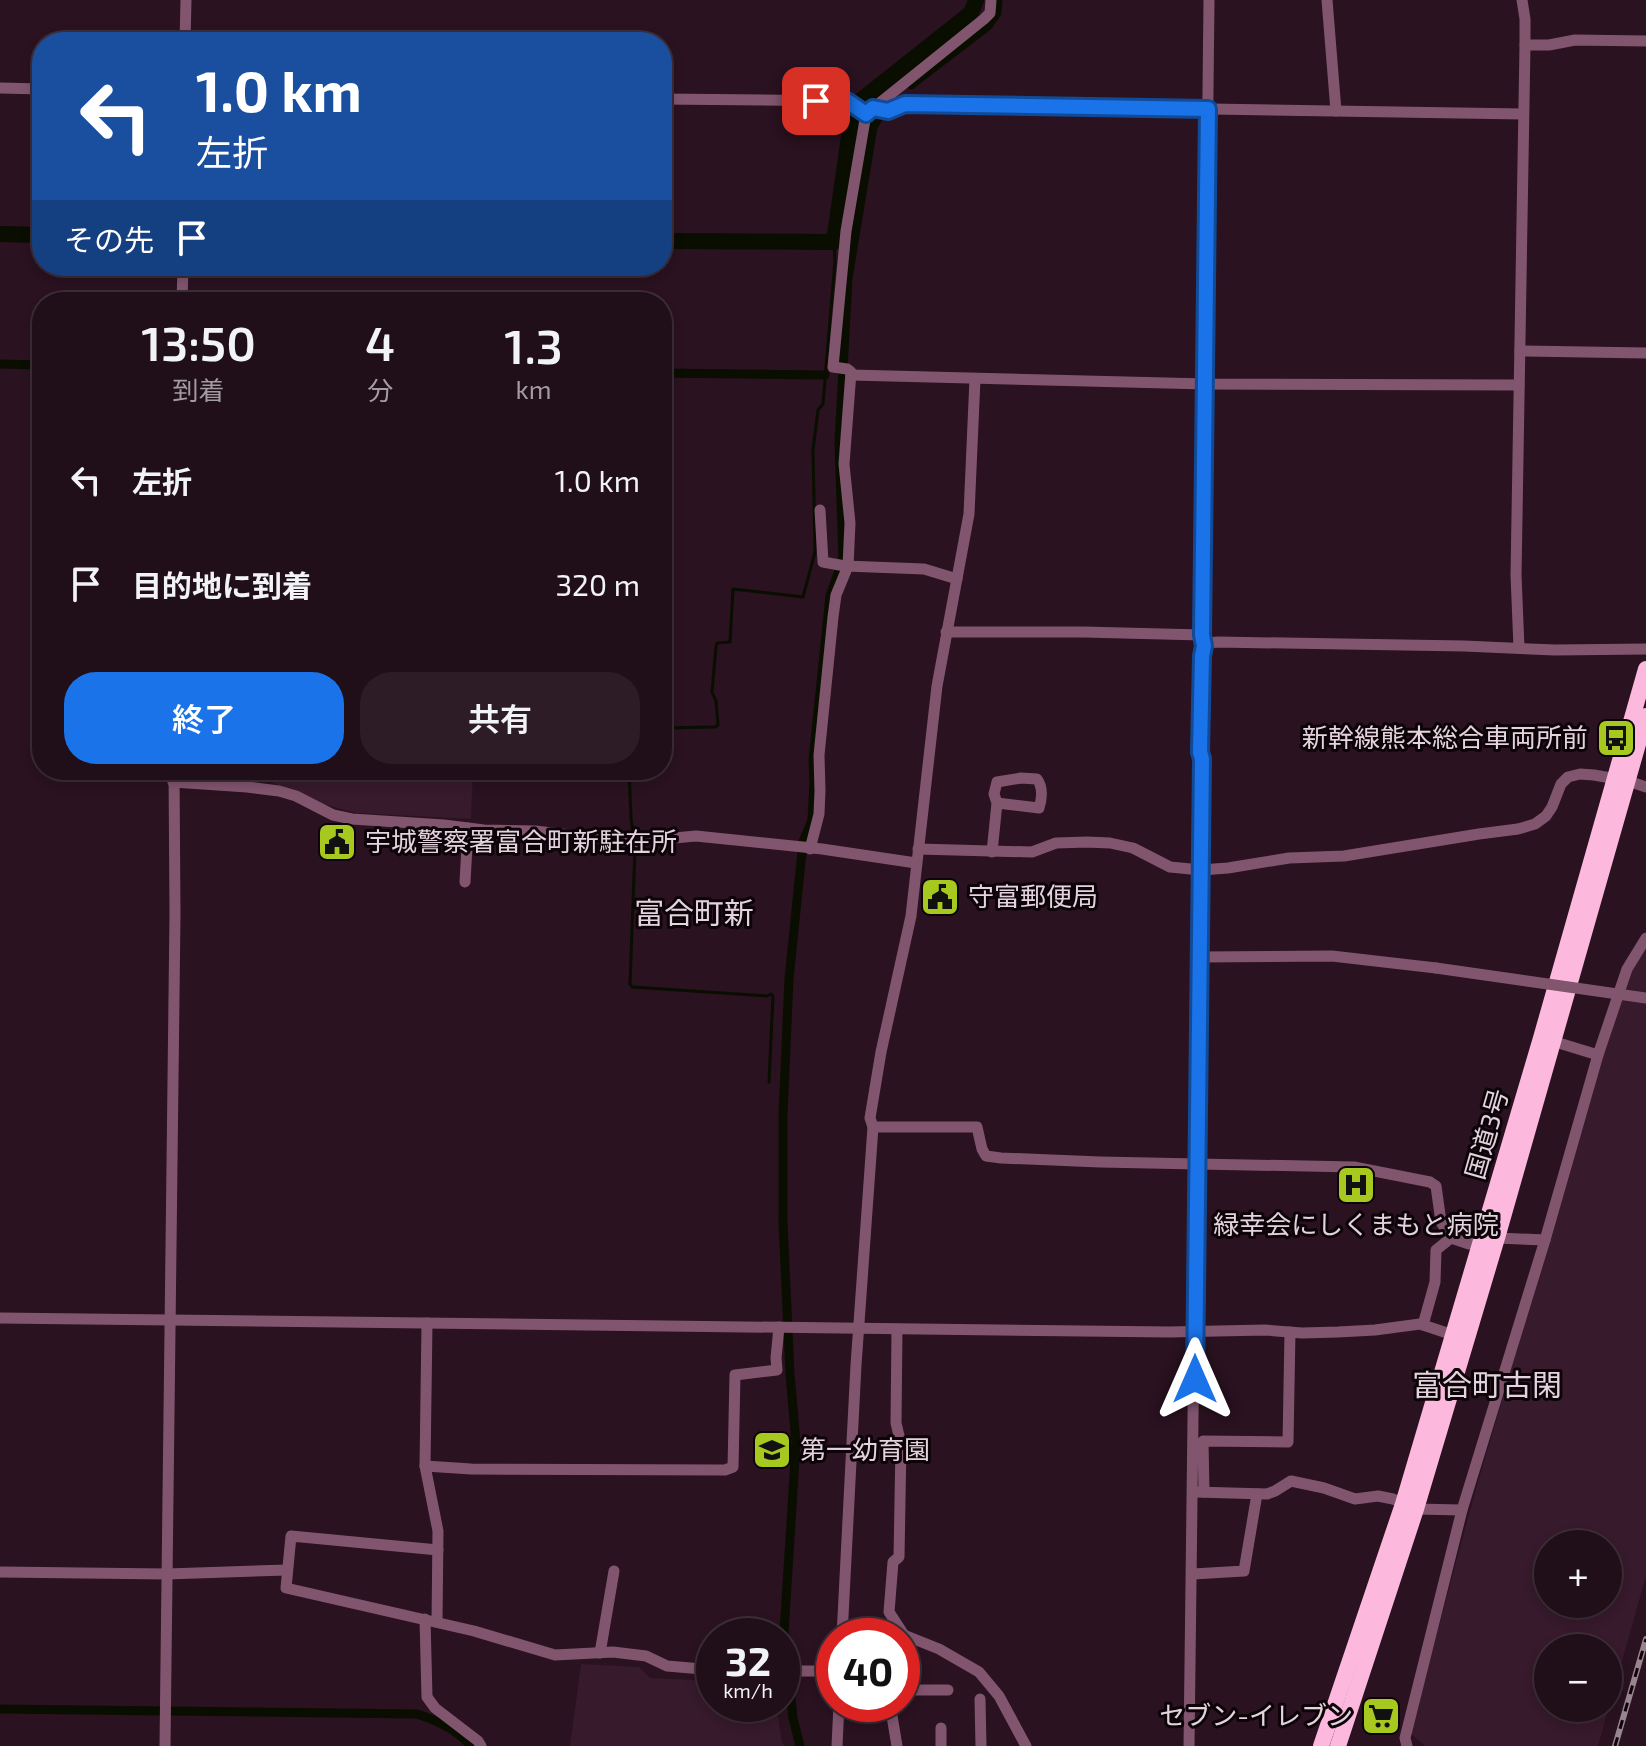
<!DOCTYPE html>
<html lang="ja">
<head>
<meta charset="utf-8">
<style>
  :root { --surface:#200e18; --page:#2d1c25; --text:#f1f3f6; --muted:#a29ca2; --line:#3d2e37; --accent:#1a73e8 }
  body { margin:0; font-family:"Exo 2","Noto Sans JP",sans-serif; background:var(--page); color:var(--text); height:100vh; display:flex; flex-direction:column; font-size:30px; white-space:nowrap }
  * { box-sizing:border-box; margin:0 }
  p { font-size:26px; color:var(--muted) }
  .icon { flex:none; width:44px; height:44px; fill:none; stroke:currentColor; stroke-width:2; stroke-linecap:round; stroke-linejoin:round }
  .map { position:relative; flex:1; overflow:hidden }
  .details { position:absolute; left:32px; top:292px; width:640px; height:488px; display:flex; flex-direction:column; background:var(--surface); border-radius:32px; box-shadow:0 4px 12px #0003,0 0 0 2px var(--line) }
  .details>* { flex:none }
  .guide { position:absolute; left:32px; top:32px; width:640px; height:244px; border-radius:32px; box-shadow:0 4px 12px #0003,0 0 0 2px var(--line); background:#1a4fa0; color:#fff; overflow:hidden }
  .controls { position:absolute; left:1534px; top:1530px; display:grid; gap:16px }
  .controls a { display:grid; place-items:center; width:88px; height:88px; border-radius:50%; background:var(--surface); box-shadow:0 4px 12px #0003,0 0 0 2px var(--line); font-size:40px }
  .speed { position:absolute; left:696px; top:1618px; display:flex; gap:16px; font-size:40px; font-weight:700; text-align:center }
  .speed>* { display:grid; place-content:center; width:104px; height:104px; border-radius:50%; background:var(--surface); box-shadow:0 4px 12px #0003,0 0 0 2px var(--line); line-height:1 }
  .speed small { font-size:20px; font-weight:400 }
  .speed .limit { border:12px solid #d22; background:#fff; color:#111 }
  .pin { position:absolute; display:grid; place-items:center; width:68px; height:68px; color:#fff; margin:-34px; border-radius:16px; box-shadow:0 4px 12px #0006 }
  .me { position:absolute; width:88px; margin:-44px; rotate:0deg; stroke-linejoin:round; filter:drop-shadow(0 0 6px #0008) }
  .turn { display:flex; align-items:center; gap:28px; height:168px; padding:0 32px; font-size:36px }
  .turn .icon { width:104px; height:104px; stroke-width:2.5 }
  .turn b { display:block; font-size:56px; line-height:68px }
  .then { display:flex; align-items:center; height:76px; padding:0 32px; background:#0003; gap:16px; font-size:30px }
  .eta { display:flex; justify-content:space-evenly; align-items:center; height:136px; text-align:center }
  .eta b { font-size:48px; font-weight:600; line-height:56px }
  .cta { display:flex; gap:16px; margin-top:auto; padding:16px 32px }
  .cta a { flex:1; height:92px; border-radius:32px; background:var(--accent); color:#fff; font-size:32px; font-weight:600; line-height:92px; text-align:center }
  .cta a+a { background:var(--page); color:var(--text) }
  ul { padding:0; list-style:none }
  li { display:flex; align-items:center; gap:24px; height:104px; padding:0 32px }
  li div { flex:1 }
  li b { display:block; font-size:30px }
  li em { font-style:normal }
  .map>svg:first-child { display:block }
  .built { fill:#371a2c; fill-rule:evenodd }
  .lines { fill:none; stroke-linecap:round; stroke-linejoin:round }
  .stream { stroke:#0a0e00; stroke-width:3 }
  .canal { stroke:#0a0e00; stroke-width:9 }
  .river { stroke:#0a0e00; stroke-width:16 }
  .minor { stroke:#82556f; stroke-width:11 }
  .highway { stroke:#fdb8de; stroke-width:16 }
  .rail-casing { stroke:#998590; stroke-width:6 }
  .rail { stroke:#0c0408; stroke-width:3; stroke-dasharray:9; stroke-linecap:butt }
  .minor-bridge { stroke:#82556f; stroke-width:11 }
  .route-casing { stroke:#114b97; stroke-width:20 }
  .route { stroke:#1a73e8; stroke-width:14 }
  .labels { text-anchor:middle; stroke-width:6; stroke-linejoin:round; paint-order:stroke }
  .poi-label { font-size:26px; fill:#e4d3dc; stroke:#0c0408; text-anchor:start }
  .street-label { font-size:26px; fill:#e4d3dc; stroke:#0c0408 }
  .quarter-label { font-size:30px; fill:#e4d3dc; stroke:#0c0408 }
</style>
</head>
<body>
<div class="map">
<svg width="1646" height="1746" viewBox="0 0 1646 1746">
  <rect width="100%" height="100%" fill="#2a1220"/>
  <g class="built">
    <polygon points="182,770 473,770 471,819 356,813 323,804 271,782 182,773"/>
    <path d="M1646 947V1576L1598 1746H1425L1410 1733 1475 1492 1605 1050 1632 970ZM1548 1544H1608V1604H1548ZM1548 1648H1608V1708H1548Z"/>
    <polygon points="581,1664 639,1667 650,1678 714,1681 714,1704 776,1704 782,1743 785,1746 570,1746"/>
  </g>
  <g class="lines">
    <g class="stream">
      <polyline points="662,728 715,727 718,725 716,701 712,692 716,647 717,643 730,642 733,589 803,597 815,552 813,450 818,410 823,404 835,261 834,242"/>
      <polyline points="629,770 631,818 635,849 630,984 632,987 767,996 771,994 773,996 769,1082"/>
    </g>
    <g class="canal">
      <polyline points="911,85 988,26 997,13 998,0"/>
      <polyline points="0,364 42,365"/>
      <polyline points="662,373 825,375"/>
      <path d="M0 1709 417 1714C438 1721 456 1729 471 1746"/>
      <polyline points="800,1746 793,1718 784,1633 796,1443 790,1374 783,1223 783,1114 789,979 803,842 812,820 814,782 813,760 830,596 843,559 839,442 848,278 873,127 885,107"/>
    </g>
    <g class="river">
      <polyline points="0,234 42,235"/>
      <polyline points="662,241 834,242 852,115 860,101 971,13 976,0"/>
    </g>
    <g class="minor">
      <polyline points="1327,0 1336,111"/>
      <polyline points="185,42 186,0"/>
      <polyline points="1525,45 1549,45 1575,40 1646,41"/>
      <polyline points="0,88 42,89"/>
      <polyline points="662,99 847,101 851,102 866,114"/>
      <polyline points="873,108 888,111 905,104 1523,114"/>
      <polyline points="182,302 183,266"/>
      <polyline points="1520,351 1646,353"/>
      <polyline points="851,375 1206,384 1519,385"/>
      <polyline points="820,510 823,562 845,566 924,569 957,579"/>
      <polyline points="946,632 1084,632 1202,635"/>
      <polyline points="1204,646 1202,635 1209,0"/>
      <polyline points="1519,648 1516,575 1525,45 1525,19 1522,0"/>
      <polyline points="173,782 247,787 279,791 296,796 333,815 352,819 444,825 484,830 535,831 630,842 696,836 822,849 916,863"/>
      <polyline points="810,849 819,814 820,791 819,755 833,617 836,595 848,566 850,523 844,464 851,372 847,369 833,367 846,231 866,114 984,19 990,13 991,0"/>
      <polyline points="918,849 1032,852 1056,843 1087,842 1110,843 1133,848 1170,867 1201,870 1228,868 1289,858 1344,856 1479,834 1518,829 1535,824 1546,816 1552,807 1561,784 1568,777 1580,774 1594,775 1628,781 1646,787"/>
      <path d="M992 852 997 803 994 794 997 782 1021 778 1037 779C1043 787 1042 799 1039 808L997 803"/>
      <polyline points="465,882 468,828"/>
      <polyline points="1200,957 1332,956 1436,968"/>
      <polyline points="1549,1040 1598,1055"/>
      <polyline points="873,1127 977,1127 982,1149 986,1156 1001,1158 1100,1162 1354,1167 1430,1182 1436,1186 1441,1222 1451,1238 1469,1244 1497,1238 1545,1240"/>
      <polyline points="0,1318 1170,1332 1265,1330 1302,1333 1338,1332 1375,1330 1420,1324 1453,1335"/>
      <polyline points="427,1323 425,1466 438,1531 437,1622"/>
      <polyline points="1423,1325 1435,1282 1436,1250 1451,1238"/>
      <polyline points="897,1329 896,1423 901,1444 899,1557 893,1562 889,1612 904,1635 939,1649 979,1672 999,1696 1026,1746"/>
      <polyline points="425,1466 471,1469 725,1470 733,1467 735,1375 777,1370 776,1358 779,1327"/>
      <polyline points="1195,1492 1267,1494 1275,1491 1291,1481 1324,1488 1355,1499 1378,1496 1393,1499 1416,1509 1462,1510"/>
      <polyline points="1204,1492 1203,1441 1288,1442 1290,1332"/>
      <polyline points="438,1550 291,1536 286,1588 474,1631 555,1655 613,1652 646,1656 667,1666 714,1670"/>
      <polyline points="0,1572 167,1574 287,1570"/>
      <polyline points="1193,1574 1244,1571 1257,1494"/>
      <polyline points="425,1619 427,1697 435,1708 478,1741 481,1746"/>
      <polyline points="842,1636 856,1365 873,1127 870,1118 881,1052 911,916 937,686 969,514 975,379"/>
      <polyline points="600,1653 614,1571"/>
      <polyline points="782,1671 834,1671"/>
      <polyline points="902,1690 948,1690"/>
      <polyline points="980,1699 981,1746"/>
      <polyline points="890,1704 897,1746"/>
      <polyline points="941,1728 941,1746"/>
      <polyline points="165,1746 175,914 174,770"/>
      <polyline points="837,1746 839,1704"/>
      <path d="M1189 1746C1193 1528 1196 1310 1197 1092 1198 981 1201 870 1202 759L1200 752 1202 656 1204 646 1207 643 1218 642 1464 646 1555 650 1646 649"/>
      <polyline points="1407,1746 1405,1738 1462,1510 1545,1240 1598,1055 1627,969 1646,938"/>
    </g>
    <g class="highway">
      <polyline points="1321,1746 1403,1504 1541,1038 1646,669"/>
      <polyline points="1338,1746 1416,1509 1497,1238 1646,716"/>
    </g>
    <defs>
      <polyline id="rail" points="1615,1746 1646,1639"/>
    </defs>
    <use href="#rail" class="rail-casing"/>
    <use href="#rail" class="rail"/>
    <polyline class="minor-bridge" points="1436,968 1646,998"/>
  </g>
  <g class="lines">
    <defs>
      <polyline id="route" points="816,101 847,101 866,114 873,108 888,111 905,104 1208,109 1202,635 1204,646 1202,656 1200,752 1202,759 1195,1379"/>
    </defs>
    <use href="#route" class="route-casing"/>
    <use href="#route" class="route"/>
  </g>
  <defs>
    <symbol id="bus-square" viewBox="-11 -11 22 22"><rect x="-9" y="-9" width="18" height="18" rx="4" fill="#a7c81e" stroke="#0c0408"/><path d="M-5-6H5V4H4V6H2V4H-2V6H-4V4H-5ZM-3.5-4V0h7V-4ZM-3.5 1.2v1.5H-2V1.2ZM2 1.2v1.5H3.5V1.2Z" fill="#111"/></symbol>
    <symbol id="civic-square" viewBox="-11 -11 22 22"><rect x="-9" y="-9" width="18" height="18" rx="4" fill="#a7c81e" stroke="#0c0408"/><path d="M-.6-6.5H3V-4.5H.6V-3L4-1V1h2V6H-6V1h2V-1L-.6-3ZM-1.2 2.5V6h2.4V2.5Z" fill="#111"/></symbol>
    <symbol id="hospital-square" viewBox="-11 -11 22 22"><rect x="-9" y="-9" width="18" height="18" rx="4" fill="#a7c81e" stroke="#0c0408"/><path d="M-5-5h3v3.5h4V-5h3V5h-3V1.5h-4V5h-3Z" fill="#111"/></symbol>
    <symbol id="school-square" viewBox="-11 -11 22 22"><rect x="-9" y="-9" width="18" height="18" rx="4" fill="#a7c81e" stroke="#0c0408"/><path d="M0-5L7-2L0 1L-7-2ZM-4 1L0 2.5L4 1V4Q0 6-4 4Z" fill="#111"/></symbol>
    <symbol id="supermarket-square" viewBox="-11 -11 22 22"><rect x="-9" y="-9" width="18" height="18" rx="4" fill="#a7c81e" stroke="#0c0408"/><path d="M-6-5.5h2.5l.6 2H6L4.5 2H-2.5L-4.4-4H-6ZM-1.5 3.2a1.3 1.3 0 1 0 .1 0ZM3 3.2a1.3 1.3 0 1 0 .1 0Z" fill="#111"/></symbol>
  </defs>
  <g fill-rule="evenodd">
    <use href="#bus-square" x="1594" y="716" width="44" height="44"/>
    <use href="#civic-square" x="315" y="820" width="44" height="44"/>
    <use href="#civic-square" x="918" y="875" width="44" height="44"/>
    <use href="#hospital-square" x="1334" y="1163" width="44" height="44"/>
    <use href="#school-square" x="750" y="1428" width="44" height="44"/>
    <use href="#supermarket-square" x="1359" y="1694" width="44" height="44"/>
  </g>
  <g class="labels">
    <g class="poi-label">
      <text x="1588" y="747" text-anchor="end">新幹線熊本総合車両所前</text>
      <text x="365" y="851">宇城警察署富合町新駐在所</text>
      <text x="968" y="906">守富郵便局</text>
      <text x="1356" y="1234" text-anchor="middle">緑幸会にしくまもと病院</text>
      <text x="800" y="1459">第一幼育園</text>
      <text x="1353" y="1725" text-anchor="end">セブン-イレブン</text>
    </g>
    <g class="street-label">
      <text transform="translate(1487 1134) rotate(-74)" y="9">国道3号</text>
    </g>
    <g class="quarter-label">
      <text x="694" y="924">富合町新</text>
      <text x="1487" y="1396">富合町古閑</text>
    </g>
  </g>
</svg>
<div class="controls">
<a>+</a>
<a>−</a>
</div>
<div class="speed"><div>32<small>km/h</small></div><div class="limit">40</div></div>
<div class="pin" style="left:816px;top:101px;background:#d93025"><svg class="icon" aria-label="arrive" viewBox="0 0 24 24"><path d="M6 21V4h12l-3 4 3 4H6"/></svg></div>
<svg class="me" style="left:1195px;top:1379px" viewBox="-20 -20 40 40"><path d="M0-17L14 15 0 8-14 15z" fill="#1a73e8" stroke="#fff" stroke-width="4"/></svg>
<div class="guide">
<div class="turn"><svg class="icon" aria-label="left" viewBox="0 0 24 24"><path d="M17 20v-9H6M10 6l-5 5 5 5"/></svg><div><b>1.0 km</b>左折</div></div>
<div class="then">その先<svg class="icon" aria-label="arrive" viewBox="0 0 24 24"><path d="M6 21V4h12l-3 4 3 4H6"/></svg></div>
</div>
<section class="details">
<div class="eta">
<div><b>13:50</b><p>到着</p></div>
<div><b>4</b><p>分</p></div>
<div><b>1.3</b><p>km</p></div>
</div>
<ul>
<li><svg class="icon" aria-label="left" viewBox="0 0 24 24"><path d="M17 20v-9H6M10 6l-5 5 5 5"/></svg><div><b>左折</b></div><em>1.0 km</em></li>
<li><svg class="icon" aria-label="arrive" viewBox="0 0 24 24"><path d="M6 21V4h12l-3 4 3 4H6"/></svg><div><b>目的地に到着</b></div><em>320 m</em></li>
</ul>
<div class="cta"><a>終了</a><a>共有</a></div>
</section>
</div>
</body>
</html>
